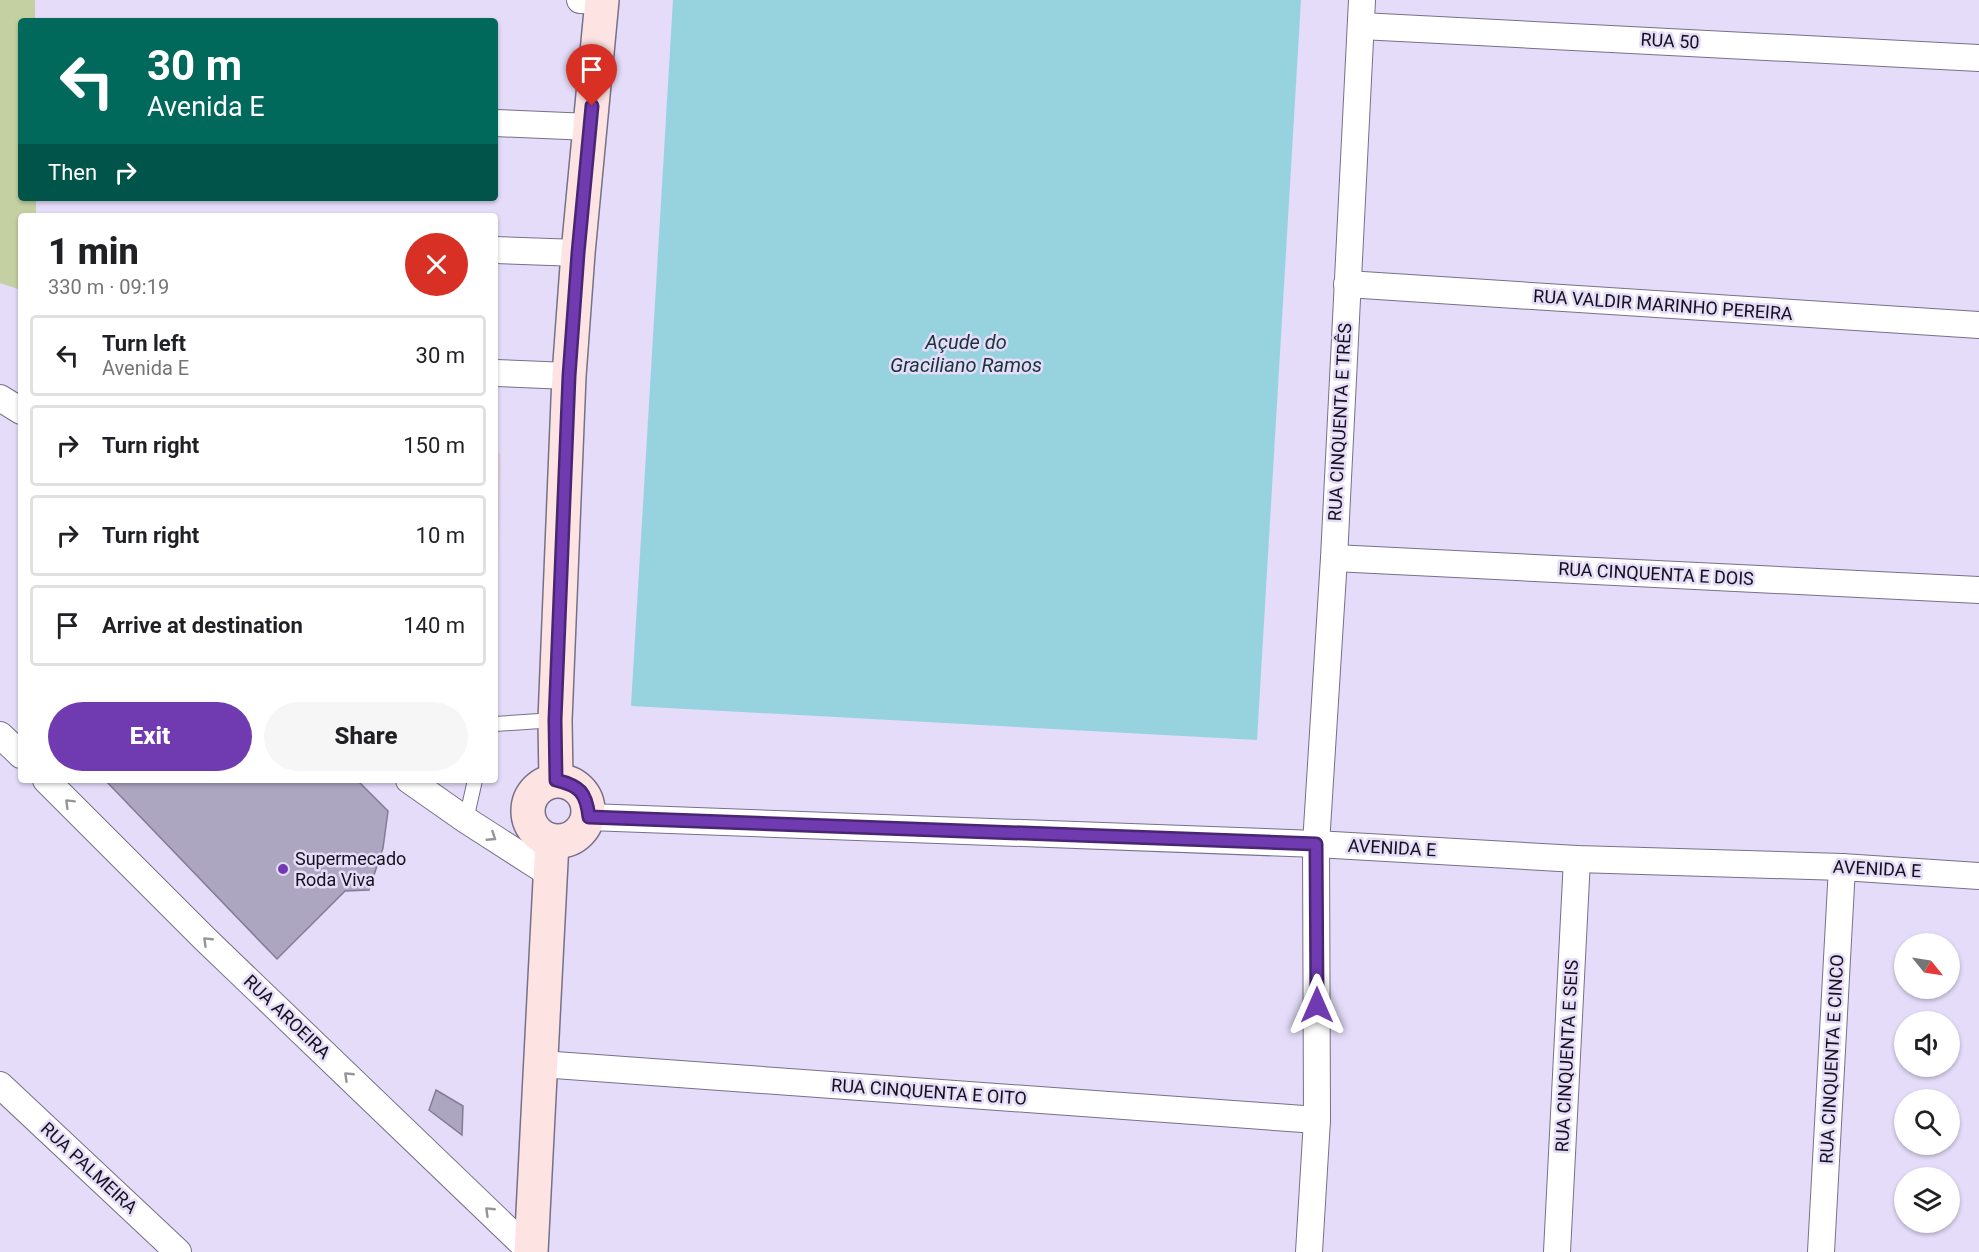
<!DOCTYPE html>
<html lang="en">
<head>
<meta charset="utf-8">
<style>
  :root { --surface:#fff; --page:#f6f6f6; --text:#202124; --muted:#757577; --line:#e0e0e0; --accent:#703ab0 }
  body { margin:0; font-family:Roboto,sans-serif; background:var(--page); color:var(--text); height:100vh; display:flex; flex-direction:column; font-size:22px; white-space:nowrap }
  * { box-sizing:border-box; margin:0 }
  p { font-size:20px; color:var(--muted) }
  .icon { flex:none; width:33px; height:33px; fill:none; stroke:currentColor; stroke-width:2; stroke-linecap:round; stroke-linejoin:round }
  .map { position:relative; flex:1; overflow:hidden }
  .sheet { position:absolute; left:18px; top:213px; width:480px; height:570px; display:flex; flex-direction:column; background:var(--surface); border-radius:6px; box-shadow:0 2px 4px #0004 }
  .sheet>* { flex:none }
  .banner { position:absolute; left:18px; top:18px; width:480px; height:183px; border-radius:6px; box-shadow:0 2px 4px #0004; background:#00695c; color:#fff; overflow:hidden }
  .needle { width:39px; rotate:120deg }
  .tools { position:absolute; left:1894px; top:933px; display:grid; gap:12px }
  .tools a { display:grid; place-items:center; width:66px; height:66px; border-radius:50%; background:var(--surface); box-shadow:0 2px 4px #0004; font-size:30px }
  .pin { position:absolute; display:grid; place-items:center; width:51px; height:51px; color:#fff; margin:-62px -26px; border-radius:50% 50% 50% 0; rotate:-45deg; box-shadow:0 0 6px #0007 }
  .pin .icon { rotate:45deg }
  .me { position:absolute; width:66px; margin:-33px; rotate:0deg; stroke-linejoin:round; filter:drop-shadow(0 0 4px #0008) }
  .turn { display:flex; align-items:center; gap:21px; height:126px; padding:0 30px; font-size:27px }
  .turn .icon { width:78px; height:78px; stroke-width:2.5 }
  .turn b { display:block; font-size:42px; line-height:51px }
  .then { display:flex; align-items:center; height:57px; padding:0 30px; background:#0003; gap:12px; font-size:22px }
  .round { display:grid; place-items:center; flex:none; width:63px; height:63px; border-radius:32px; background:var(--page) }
  .headline { display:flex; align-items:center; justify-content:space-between; height:102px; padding:0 30px }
  h1 { font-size:36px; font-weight:800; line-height:45px }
  .action { display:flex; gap:12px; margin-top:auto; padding:12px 30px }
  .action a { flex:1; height:69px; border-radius:36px; background:var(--accent); color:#fff; font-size:24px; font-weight:800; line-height:69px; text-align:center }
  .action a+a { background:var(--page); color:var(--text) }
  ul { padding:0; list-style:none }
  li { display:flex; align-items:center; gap:18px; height:81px; margin:0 12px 9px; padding:0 18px; border:3px solid var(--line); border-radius:6px }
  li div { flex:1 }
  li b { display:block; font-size:22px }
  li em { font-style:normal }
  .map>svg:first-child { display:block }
  .education { fill:#e8d0db }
  .green { fill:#c5d0a2 }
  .water { fill:#97d3df }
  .building { fill:#ada6c1; stroke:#837c95; stroke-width:1.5 }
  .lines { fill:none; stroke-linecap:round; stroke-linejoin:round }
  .lane-casing { stroke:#777089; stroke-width:16 }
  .street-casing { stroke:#777089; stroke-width:28 }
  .secondary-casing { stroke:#777089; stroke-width:36 }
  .lane { stroke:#fff; stroke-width:14 }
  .street { stroke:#fff; stroke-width:26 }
  .secondary { stroke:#fde4e3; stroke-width:33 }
  .oneway { stroke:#959498 }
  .route-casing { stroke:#492672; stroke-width:15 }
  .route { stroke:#703ab0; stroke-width:10 }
  .poi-dot { fill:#703ab0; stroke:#e4dcf9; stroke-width:2 }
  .labels { text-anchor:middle; stroke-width:5; stroke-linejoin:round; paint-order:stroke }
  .street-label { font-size:18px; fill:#14111b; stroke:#e4dcf9 }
  .poi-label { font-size:18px; fill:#14111b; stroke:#e4dcf9; text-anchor:start }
  .water-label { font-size:20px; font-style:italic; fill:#16343a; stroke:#e4dcf9 }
</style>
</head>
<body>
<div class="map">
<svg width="1979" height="1252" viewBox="0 0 1979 1252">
  <rect width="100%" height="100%" fill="#e4dcf9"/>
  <polygon class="education" points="495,453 501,454 497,600 495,598"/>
  <polygon class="green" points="0,0 35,0 35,21 21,21 21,198 36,198 36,216 21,216 21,290 0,283"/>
  <polygon class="water" points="673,0 1301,0 1257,740 631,706"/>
  <g class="building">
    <polygon points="105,780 357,780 388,811 383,848 369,890 345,891 277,959"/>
    <polygon points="436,1090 463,1106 462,1135 429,1110"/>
  </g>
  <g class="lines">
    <defs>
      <g id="lane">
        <polyline points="495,724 555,720"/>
        <polyline points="466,820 475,780"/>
      </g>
      <g id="street">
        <polyline points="580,0 602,1"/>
        <polyline points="1361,26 1979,58"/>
        <polyline points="495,123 590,127"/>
        <polyline points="495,250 578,253"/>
        <polyline points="1347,284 1979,325"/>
        <polyline points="495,373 569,376"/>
        <polyline points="0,398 21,411"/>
        <polyline points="1334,558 1979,590"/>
        <polyline points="0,735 21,755"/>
        <polyline points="46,780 205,939 531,1252"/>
        <polyline points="409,780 466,820 550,874"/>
        <polyline points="589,817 1316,844 1577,859 1842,867 1979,876"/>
        <polyline points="541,1064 1317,1120"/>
        <polyline points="0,1085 178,1252"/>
        <polyline points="1309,1252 1317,1120 1316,844 1334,558 1362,0"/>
        <polyline points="1557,1252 1577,859"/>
        <polyline points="1821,1252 1842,867"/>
      </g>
      <g id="secondary">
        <polyline points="556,780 555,720 569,376 578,253 602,0"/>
        <circle cx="558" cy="811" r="30"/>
        <polyline points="531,1252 552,842"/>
      </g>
    </defs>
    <use href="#lane" class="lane-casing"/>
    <use href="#street" class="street-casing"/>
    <use href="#secondary" class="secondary-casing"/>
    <use href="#lane" class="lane"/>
    <use href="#street" class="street"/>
    <use href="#secondary" class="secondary"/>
  </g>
  <defs><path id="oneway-chevron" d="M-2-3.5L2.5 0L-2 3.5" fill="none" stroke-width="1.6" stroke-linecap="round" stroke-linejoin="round" transform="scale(1.5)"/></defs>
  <g class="oneway">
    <use href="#oneway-chevron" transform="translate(69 803) rotate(-135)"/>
    <use href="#oneway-chevron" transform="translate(492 837) rotate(33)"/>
    <use href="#oneway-chevron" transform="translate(207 941) rotate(-136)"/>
    <use href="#oneway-chevron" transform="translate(348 1076) rotate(-136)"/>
    <use href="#oneway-chevron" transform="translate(489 1211) rotate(-136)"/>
  </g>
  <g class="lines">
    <defs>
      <path id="route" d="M592 106 578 253 569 376 555 720 556 780C580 786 586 792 589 817L1316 844 1317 1005"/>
    </defs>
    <use href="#route" class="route-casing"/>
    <use href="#route" class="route"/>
  </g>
  <circle class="poi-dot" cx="283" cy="869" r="6"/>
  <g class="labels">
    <g class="street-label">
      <text transform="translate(1670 41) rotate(3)" y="6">RUA 50</text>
      <text transform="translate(1663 305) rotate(4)" y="6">RUA VALDIR MARINHO PEREIRA</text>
      <text transform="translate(1340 422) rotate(-87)" y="6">RUA CINQUENTA E TRÊS</text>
      <text transform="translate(1656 574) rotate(3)" y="6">RUA CINQUENTA E DOIS</text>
      <text transform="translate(1392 848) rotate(3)" y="6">AVENIDA E</text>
      <text transform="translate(1877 869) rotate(3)" y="6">AVENIDA E</text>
      <text transform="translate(287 1017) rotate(44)" y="6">RUA AROEIRA</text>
      <text transform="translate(1567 1056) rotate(-87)" y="6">RUA CINQUENTA E SEIS</text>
      <text transform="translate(1832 1059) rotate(-87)" y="6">RUA CINQUENTA E CINCO</text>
      <text transform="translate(929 1092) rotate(4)" y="6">RUA CINQUENTA E OITO</text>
      <text transform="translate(89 1168) rotate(43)" y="6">RUA PALMEIRA</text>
    </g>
    <g class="poi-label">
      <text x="295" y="865">Supermecado<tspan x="295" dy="21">Roda Viva</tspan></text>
    </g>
    <g class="water-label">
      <text x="966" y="349">Açude do<tspan x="966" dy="23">Graciliano Ramos</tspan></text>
    </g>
  </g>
</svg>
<div class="tools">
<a><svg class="needle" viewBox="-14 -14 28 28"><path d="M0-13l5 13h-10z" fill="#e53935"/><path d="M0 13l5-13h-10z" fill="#757577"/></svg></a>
<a><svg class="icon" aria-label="sound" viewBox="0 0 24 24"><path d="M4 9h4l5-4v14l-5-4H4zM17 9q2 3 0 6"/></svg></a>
<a><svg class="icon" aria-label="search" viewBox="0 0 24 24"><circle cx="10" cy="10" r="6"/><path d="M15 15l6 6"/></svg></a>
<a><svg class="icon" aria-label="layers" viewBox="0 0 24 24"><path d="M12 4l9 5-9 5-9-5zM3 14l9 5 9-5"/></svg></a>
</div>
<div class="pin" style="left:592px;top:106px;background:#d93025"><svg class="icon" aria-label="arrive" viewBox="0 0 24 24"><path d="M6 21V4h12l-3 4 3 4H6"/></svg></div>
<svg class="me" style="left:1317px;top:1005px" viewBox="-20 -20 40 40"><path d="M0-17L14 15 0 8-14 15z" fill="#703ab0" stroke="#fff" stroke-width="4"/></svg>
<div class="banner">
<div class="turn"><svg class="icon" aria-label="left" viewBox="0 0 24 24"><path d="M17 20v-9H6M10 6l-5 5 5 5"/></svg><div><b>30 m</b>Avenida E</div></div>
<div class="then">Then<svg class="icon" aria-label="right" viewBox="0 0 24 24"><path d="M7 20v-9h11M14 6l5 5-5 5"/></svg></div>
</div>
<section class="sheet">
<div class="headline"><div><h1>1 min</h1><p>330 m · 09:19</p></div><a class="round" style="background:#d93025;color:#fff"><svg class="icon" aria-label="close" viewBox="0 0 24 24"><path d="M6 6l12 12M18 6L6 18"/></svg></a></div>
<ul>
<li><svg class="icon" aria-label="left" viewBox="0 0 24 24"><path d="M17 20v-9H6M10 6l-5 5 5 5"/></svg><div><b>Turn left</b><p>Avenida E</p></div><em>30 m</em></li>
<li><svg class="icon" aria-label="right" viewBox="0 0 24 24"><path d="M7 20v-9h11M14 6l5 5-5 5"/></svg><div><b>Turn right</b></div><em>150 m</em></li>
<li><svg class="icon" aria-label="right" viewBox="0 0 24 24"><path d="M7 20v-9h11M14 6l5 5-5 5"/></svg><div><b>Turn right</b></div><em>10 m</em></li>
<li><svg class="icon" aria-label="arrive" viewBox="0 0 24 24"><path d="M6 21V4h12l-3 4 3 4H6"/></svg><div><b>Arrive at destination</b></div><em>140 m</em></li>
</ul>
<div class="action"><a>Exit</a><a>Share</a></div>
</section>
</div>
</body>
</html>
